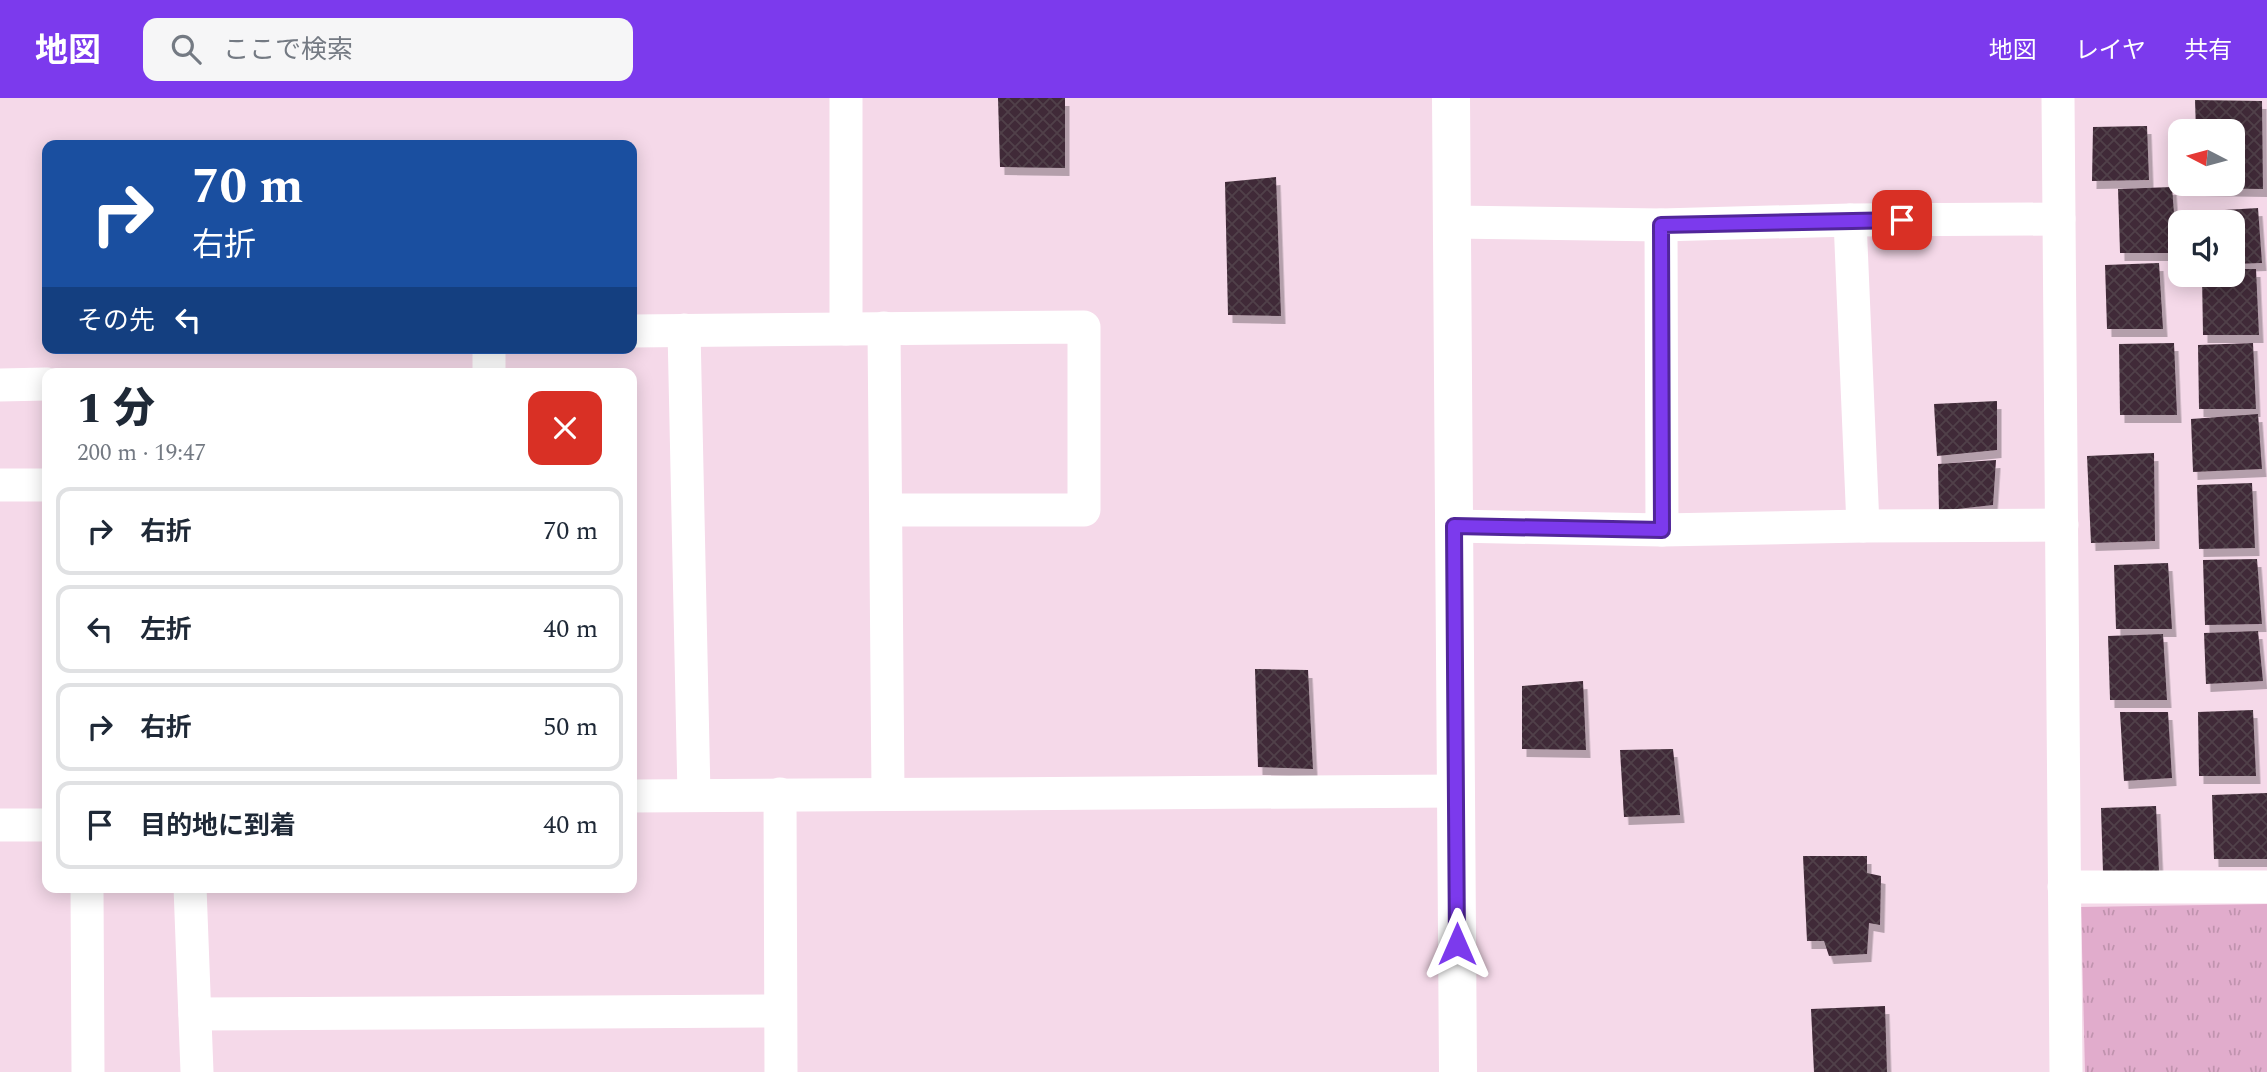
<!DOCTYPE html>
<html lang="ja">
<head>
<meta charset="utf-8">
<style>
  :root { --surface:#fff; --page:#f6f6f7; --text:#1f2937; --muted:#747a83; --line:#e0e1e3; --accent:#7c3aed }
  body { margin:0; font-family:Spectral,"Noto Sans JP",serif; background:var(--page); color:var(--text); height:100vh; display:flex; flex-direction:column; font-size:26px; white-space:nowrap }
  * { box-sizing:border-box; margin:0 }
  p { font-size:23px; color:var(--muted) }
  .icon { flex:none; width:38px; height:38px; fill:none; stroke:currentColor; stroke-width:2; stroke-linecap:round; stroke-linejoin:round }
  .map { position:relative; flex:1; overflow:hidden }
  .side { position:absolute; left:42px; top:270px; width:595px; height:525px; display:flex; flex-direction:column; background:var(--surface); border-radius:14px; box-shadow:0 4px 18px #0003 }
  .side>* { flex:none }
  .banner { position:absolute; left:42px; top:42px; width:595px; height:214px; border-radius:14px; box-shadow:0 4px 18px #0003; background:#1a4fa0; color:#fff; overflow:hidden }
  .needle { width:46px; rotate:276deg }
  .buttons { position:absolute; left:2168px; top:21px; display:grid; gap:14px }
  .buttons a { display:grid; place-items:center; width:77px; height:77px; border-radius:14px; background:var(--surface); box-shadow:0 4px 18px #0003; font-size:35px }
  .pin { position:absolute; display:grid; place-items:center; width:60px; height:60px; color:#fff; margin:-30px; border-radius:14px; box-shadow:0 4px 10px #0006 }
  .me { position:absolute; width:77px; margin:-38px; rotate:0deg; stroke-linejoin:round; filter:drop-shadow(0 0 5px #0008) }
  .turn { display:flex; align-items:center; gap:24px; height:147px; padding:0 35px; font-size:32px }
  .turn .icon { width:91px; height:91px; stroke-width:2.5 }
  .turn b { display:block; font-size:49px; line-height:60px }
  .then { display:flex; align-items:center; height:66px; padding:0 35px; background:#0003; gap:14px; font-size:26px }
  .round { display:grid; place-items:center; flex:none; width:74px; height:74px; border-radius:14px; background:var(--page) }
  .summary { display:flex; align-items:center; justify-content:space-between; height:119px; padding:0 35px }
  h1 { font-size:42px; font-weight:800; line-height:52px }
  ul { padding:0; list-style:none }
  li { display:flex; align-items:center; gap:21px; height:88px; margin:0 14px 10px; padding:0 21px; border:4px solid var(--line); border-radius:14px }
  li div { flex:1 }
  li b { display:block; font-size:26px }
  li em { font-style:normal }
  header { display:flex; align-items:center; gap:42px; box-sizing:border-box; height:98px; padding:0 35px; background:var(--accent); color:#fff }
  header strong { font-size:33px }
  nav { display:flex; gap:38px; margin-inline-start:auto; font-size:24px }
  .search { width:490px; height:63px; background:var(--page); display:flex; align-items:center; gap:18px; box-sizing:border-box; padding:0 24px; border-radius:14px; color:var(--muted); font-size:26px }
  .map>svg:first-child { display:block }
  .grass { fill:url(#grass-tufts) }
  .building { fill:url(#building-cross-hatch); filter:url(#shadow) }
  .lines { fill:none; stroke-linecap:round; stroke-linejoin:round }
  .minor { stroke:#fff; stroke-width:33 }
  .tertiary { stroke:#fff; stroke-width:38 }
  .route-casing { stroke:#51269a; stroke-width:18 }
  .route { stroke:#7c3aed; stroke-width:12 }
</style>
</head>
<body>
<header>
<strong>地図</strong>
<div class="search"><svg class="icon" aria-label="search" viewBox="0 0 24 24"><circle cx="10" cy="10" r="6"/><path d="M15 15l6 6"/></svg>ここで検索</div>
<nav><a>地図</a><a>レイヤ</a><a>共有</a></nav>
</header>
<div class="map">
<svg width="2267" height="974" viewBox="0 0 2267 974">
  <defs>
    <pattern id="grass-tufts" width="24" height="20" patternUnits="userSpaceOnUse" patternTransform="scale(1.75)"><rect width="24" height="20" fill="#e1accc"/><path d="M3 7l-1-3M5 7V3M7 7l1-3M15 17l-1-3M17 17v-4M19 17l1-3" fill="none" stroke="#c093ae"/></pattern>
    <pattern id="building-cross-hatch" width="8" height="8" patternUnits="userSpaceOnUse" patternTransform="scale(1.75)"><rect width="8" height="8" fill="#3f2b37"/><path d="M0 0l8 8M0 8l8-8" fill="none" stroke="#51404a"/></pattern>
    <filter id="shadow"><feDropShadow dx="4.5" dy="8" stdDeviation="0" flood-color="#0004"/></filter>
  </defs>
  <rect width="100%" height="100%" fill="#f5d9e9"/>
  <polygon class="grass" points="2267,806 2267,974 2085,974 2081,809"/>
  <g class="building">
    <polygon points="998,0 1065,0 1065,70 1000,69"/>
    <polygon points="2195,2 2262,3 2263,91 2199,90 2199,86 2233,86 2233,33 2196,33"/>
    <polygon points="2147,28 2149,82 2092,83 2093,29"/>
    <polygon points="1276,79 1281,218 1228,217 1225,84"/>
    <polygon points="2172,89 2177,155 2120,155 2118,91"/>
    <polygon points="2258,110 2262,165 2233,166 2233,124 2192,124 2191,114"/>
    <polygon points="2159,165 2163,231 2107,231 2105,167"/>
    <polygon points="2233,171 2256,171 2259,237 2203,237 2202,177 2233,177"/>
    <polygon points="2174,245 2177,317 2120,317 2119,246"/>
    <polygon points="2253,245 2256,311 2199,311 2198,247"/>
    <polygon points="1997,303 1997,352 1937,358 1934,306"/>
    <polygon points="2258,316 2262,371 2193,374 2191,321"/>
    <polygon points="2154,355 2155,443 2091,445 2087,358"/>
    <polygon points="1996,362 1993,407 1939,413 1938,366"/>
    <polygon points="2252,385 2255,450 2199,451 2197,387"/>
    <polygon points="2257,461 2262,526 2205,527 2203,462"/>
    <polygon points="2168,465 2172,531 2116,531 2114,467"/>
    <polygon points="2258,533 2263,583 2206,586 2204,535"/>
    <polygon points="2163,536 2167,602 2110,602 2108,538"/>
    <polygon points="1255,571 1308,572 1313,671 1258,669"/>
    <polygon points="1583,583 1586,652 1522,651 1522,588"/>
    <polygon points="2253,612 2256,678 2199,678 2198,614"/>
    <polygon points="2120,614 2168,614 2172,680 2124,683"/>
    <polygon points="1673,651 1680,717 1624,719 1620,652"/>
    <polygon points="2267,695 2267,761 2214,761 2212,697"/>
    <polygon points="2156,708 2159,774 2103,775 2101,710"/>
    <polygon points="1803,758 1867,758 1867,775 1881,778 1880,827 1869,825 1867,856 1829,858 1824,843 1807,843"/>
    <polygon points="1885,908 1887,974 1814,974 1811,911"/>
  </g>
  <g class="lines">
    <g class="minor">
      <polyline points="846,0 846,231"/>
      <polyline points="2058,0 2066,974"/>
      <polyline points="1850,122 1863,428"/>
      <polyline points="1451,124 1661,127 1850,122 2059,121"/>
      <polyline points="1661,127 1662,432"/>
      <polyline points="884,230 888,695"/>
      <polyline points="684,232 694,697"/>
      <polyline points="632,233 1084,229 1084,412 886,412"/>
      <polyline points="489,250 489,275"/>
      <polyline points="0,287 47,286"/>
      <polyline points="0,387 47,387"/>
      <polyline points="1454,428 1662,432 1863,428 2062,427"/>
      <polyline points="780,696 781,974"/>
      <polyline points="632,698 1456,693"/>
      <polyline points="0,727 47,727"/>
      <polyline points="87,789 88,974"/>
      <polyline points="190,789 197,974"/>
      <polyline points="2064,789 2267,789"/>
      <polyline points="195,916 780,913"/>
    </g>
    <polyline class="tertiary" points="1451,0 1458,974"/>
  </g>
  <g class="lines">
    <defs>
      <polyline id="route" points="1457,846 1454,428 1662,432 1661,127 1902,122"/>
    </defs>
    <use href="#route" class="route-casing"/>
    <use href="#route" class="route"/>
  </g>
</svg>
<div class="buttons">
<a><svg class="needle" viewBox="-14 -14 28 28"><path d="M0-13l5 13h-10z" fill="#e53935"/><path d="M0 13l5-13h-10z" fill="#747a83"/></svg></a>
<a><svg class="icon" aria-label="sound" viewBox="0 0 24 24"><path d="M4 9h4l5-4v14l-5-4H4zM17 9q2 3 0 6"/></svg></a>
</div>
<div class="pin" style="left:1902px;top:122px;background:#d93025"><svg class="icon" aria-label="arrive" viewBox="0 0 24 24"><path d="M6 21V4h12l-3 4 3 4H6"/></svg></div>
<svg class="me" style="left:1457px;top:846px" viewBox="-20 -20 40 40"><path d="M0-17L14 15 0 8-14 15z" fill="#7c3aed" stroke="#fff" stroke-width="4"/></svg>
<div class="banner">
<div class="turn"><svg class="icon" aria-label="right" viewBox="0 0 24 24"><path d="M7 20v-9h11M14 6l5 5-5 5"/></svg><div><b>70 m</b>右折</div></div>
<div class="then">その先<svg class="icon" aria-label="left" viewBox="0 0 24 24"><path d="M17 20v-9H6M10 6l-5 5 5 5"/></svg></div>
</div>
<section class="side">
<div class="summary"><div><h1>1 分</h1><p>200 m · 19:47</p></div><a class="round" style="background:#d93025;color:#fff"><svg class="icon" aria-label="close" viewBox="0 0 24 24"><path d="M6 6l12 12M18 6L6 18"/></svg></a></div>
<ul>
<li><svg class="icon" aria-label="right" viewBox="0 0 24 24"><path d="M7 20v-9h11M14 6l5 5-5 5"/></svg><div><b>右折</b></div><em>70 m</em></li>
<li><svg class="icon" aria-label="left" viewBox="0 0 24 24"><path d="M17 20v-9H6M10 6l-5 5 5 5"/></svg><div><b>左折</b></div><em>40 m</em></li>
<li><svg class="icon" aria-label="right" viewBox="0 0 24 24"><path d="M7 20v-9h11M14 6l5 5-5 5"/></svg><div><b>右折</b></div><em>50 m</em></li>
<li><svg class="icon" aria-label="arrive" viewBox="0 0 24 24"><path d="M6 21V4h12l-3 4 3 4H6"/></svg><div><b>目的地に到着</b></div><em>40 m</em></li>
</ul>
</section>
</div>
</body>
</html>
